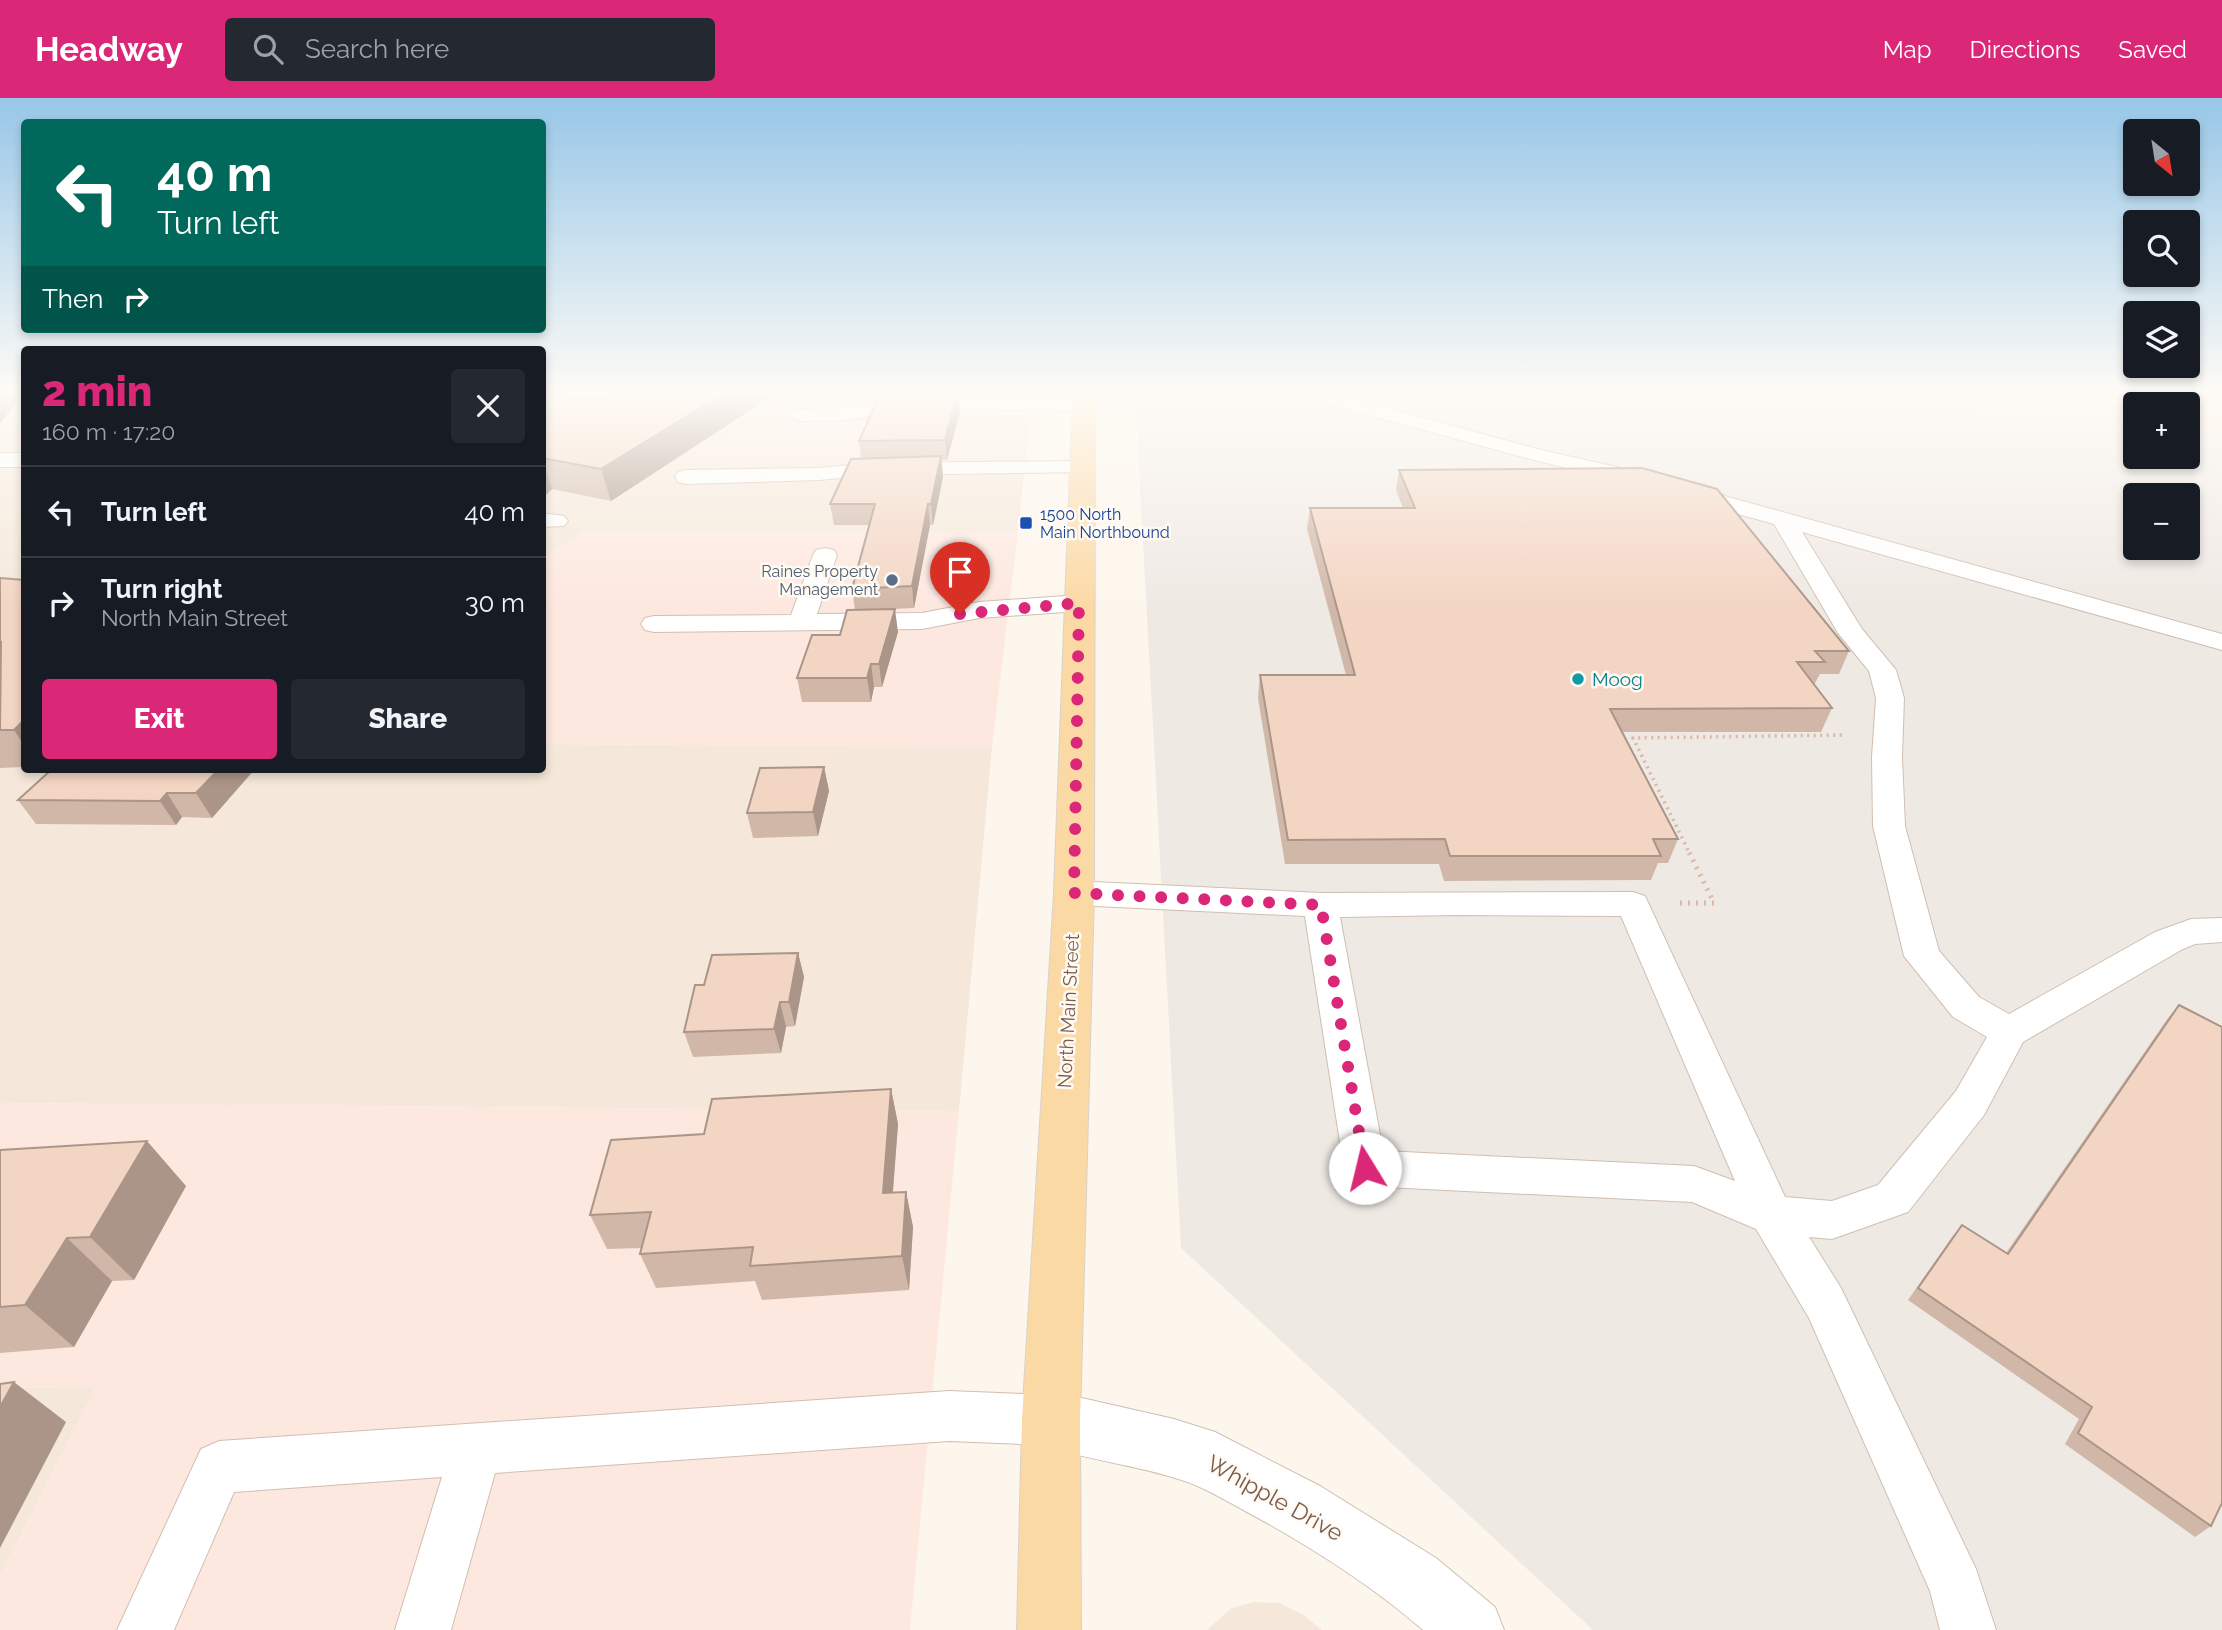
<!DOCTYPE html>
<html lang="en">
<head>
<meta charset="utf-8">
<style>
  :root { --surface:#171b24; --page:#242831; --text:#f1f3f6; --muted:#9ea1a6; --line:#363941; --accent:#db2777 }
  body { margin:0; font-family:Raleway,sans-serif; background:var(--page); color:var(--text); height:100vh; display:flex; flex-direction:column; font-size:26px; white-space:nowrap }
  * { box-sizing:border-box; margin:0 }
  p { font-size:23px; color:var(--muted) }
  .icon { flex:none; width:38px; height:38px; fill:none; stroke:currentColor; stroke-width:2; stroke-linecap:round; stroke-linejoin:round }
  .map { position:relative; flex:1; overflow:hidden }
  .drawer { position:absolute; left:21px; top:248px; width:525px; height:427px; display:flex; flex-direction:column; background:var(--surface); border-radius:7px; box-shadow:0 4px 10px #0003 }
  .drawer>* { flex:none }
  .top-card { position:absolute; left:21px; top:21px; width:525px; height:214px; border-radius:7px; box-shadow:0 4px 10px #0003; background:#00695c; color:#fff; overflow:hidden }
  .needle { width:46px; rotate:150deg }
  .controls { position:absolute; left:2123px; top:21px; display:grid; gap:14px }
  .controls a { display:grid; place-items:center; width:77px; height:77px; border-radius:7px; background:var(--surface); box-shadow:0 4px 10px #0003; font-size:35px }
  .pin { position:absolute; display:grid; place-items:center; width:60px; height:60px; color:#fff; margin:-72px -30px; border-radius:50% 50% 50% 0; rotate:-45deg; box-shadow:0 0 7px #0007 }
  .pin .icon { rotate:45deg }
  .me { position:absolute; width:77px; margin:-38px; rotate:351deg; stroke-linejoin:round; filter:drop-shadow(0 0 5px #0008) }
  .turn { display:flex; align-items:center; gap:24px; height:147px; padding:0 21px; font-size:32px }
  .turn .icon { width:91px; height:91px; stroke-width:2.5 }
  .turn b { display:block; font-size:49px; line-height:60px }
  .then { display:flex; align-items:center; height:66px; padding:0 21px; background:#0003; gap:14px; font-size:26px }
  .round { display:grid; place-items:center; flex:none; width:74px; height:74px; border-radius:7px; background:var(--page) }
  .head { display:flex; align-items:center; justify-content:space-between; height:119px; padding:0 21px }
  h1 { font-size:42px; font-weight:800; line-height:52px; color:var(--accent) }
  .button { display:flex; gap:14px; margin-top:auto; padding:14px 21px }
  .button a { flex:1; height:80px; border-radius:7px; background:var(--accent); color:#fff; font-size:28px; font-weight:800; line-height:80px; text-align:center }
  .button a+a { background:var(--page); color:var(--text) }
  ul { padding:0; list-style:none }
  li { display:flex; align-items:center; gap:21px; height:91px; padding:0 21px; border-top:2px solid var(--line) }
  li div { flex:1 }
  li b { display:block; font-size:26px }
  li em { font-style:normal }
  header { display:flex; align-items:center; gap:42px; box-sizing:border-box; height:98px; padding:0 35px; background:var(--accent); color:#fff }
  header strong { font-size:33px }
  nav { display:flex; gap:38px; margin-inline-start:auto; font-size:24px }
  .search { width:490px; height:63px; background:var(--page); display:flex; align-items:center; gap:18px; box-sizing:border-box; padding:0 24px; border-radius:7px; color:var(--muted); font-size:26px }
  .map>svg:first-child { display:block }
  .residential { fill:#f5e8da }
  .commercial { fill:#fde8e0 }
  .industrial { fill:#efe9e4; fill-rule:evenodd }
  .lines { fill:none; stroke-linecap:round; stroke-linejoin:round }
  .lane-casing { stroke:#d1beb0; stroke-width:2 }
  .street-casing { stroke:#d1beb0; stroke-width:2 }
  .primary-casing { stroke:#dad1cd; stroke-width:2 }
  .path-far1 { stroke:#d9b8a5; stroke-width:3.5; stroke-dasharray:2 4.5; stroke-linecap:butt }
  .path { stroke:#d9b8a5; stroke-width:5; stroke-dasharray:2 6; stroke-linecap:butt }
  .lane { fill:#fff; fill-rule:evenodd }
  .street { fill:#fff; fill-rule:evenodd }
  .primary { fill:#fbd9a5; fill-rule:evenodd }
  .wall { fill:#d1b7a8 }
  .shaded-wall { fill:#aa9588 }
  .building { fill:#f3d5c3; stroke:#aa9588; stroke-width:2 }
  .route { stroke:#db2777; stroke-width:12; stroke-dasharray:0 21.6 }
  .transit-dot { fill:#1a4fb4; stroke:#fffaf3; stroke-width:2.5 }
  .service-dot { fill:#5c6f8a; stroke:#fffaf3; stroke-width:2.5 }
  .culture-dot { fill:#0f9aa8; stroke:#fffaf3; stroke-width:2.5 }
  .labels { text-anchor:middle; stroke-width:5; stroke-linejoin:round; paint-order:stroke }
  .far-transit-label { font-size:16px; fill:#164399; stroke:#fffaf3; text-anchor:start }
  .far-service-label { font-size:16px; fill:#4e5e75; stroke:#fffaf3; text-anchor:end }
  .culture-label { font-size:19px; fill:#0d838f; stroke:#fffaf3; text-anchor:start }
  .street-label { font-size:19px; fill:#7a5c4d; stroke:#fffaf3 }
  .near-street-label { font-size:23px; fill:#7a5c4d; stroke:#fffaf3 }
</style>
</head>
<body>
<header>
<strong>Headway</strong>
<div class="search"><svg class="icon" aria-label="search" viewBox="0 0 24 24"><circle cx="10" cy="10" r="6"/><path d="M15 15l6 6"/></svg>Search here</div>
<nav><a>Map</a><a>Directions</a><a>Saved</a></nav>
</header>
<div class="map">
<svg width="2222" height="1532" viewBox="0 0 2222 1532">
  <rect width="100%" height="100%" fill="#fdf6ec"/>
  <g class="residential">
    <polygon points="0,294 24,294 24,672 542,672 543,646 992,649 959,1013 0,1005"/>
    <polygon points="543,294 798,294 697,358 1026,360 1018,433 584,433 543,460"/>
    <polygon points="1855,294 2222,294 2222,337 2188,333 2188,306 2135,306 2135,328 1862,300"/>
    <polygon points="96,1289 0,1478 0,1290"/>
    <polygon points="1253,1504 1279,1505 1302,1516 1322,1532 1207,1532 1230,1511"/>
  </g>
  <g class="commercial">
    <polygon points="798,294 1034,294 1026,360 695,358"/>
    <polygon points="584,433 1018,433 992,649 543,646 543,460"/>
    <polygon points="0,1005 959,1013 910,1532 0,1532 0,1478 96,1289 0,1290"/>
  </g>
  <path class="industrial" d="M1135 294H1793L2135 328V359H2188V333L2222 337V1532H1593L1181 1150ZM2135 397H2188V450H2135Z"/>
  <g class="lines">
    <defs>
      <g id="lane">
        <polygon points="1298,294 1329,294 1541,352 1648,376 1651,381 1648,386 1640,388 1530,361 1300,298"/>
        <polygon points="899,298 1084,301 1094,307 1084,313 899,310 852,322 801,323 794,321 791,317 794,313 801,311 852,310"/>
        <polygon points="1082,363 1090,364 1093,369 1090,374 872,377 819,382 686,386 678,384 675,379 678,374 686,372 819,370 872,365"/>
        <path d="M1685 387 2222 536V552L1802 434 1862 531 1896 572 1904 600 1902 659 1905 728 1939 853 1979 899 2009 916 2155 834 2191 821 2222 820V844L2195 846 2181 852 2023 944 1984 1017 1908 1114 1832 1141 1809 1139 1841 1190 1976 1471 1996 1532H1940L1930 1493 1809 1220 1756 1131 1692 1104 1365 1088 1350 1083 1344 1070 1305 818 1074 807 1062 803 1057 795 1062 787 1074 783 1321 795 1633 794 1645 798 1785 1099 1832 1103 1878 1087 1956 993 1987 939 1953 919 1904 858 1873 728 1872 659 1876 600 1869 573 1838 535 1774 426 1677 399 1674 394 1677 389ZM1457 817 1621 818 1735 1083 1694 1068 1383 1053 1340 819Z"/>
        <polygon points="542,415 564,418 568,423 564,428 542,429"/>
        <polygon points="825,450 834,452 837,457 817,516 922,515 979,504 1079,497 1088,500 1092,505 1088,510 1079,513 979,520 922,531 654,534 645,532 641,526 645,520 654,518 791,517 813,457 816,452"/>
        <polygon points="949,1293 1051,1297 1069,1304 1076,1322 1069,1340 1051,1347 949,1343 495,1375 451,1532 395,1532 442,1379 234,1394 174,1532 117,1532 201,1351 219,1343"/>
      </g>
      <g id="street">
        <rect x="0" y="355" width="24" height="14"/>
        <path d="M1051 1293 1174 1321 1215 1334 1320 1388 1436 1460 1495 1509 1504 1532H1423C1370 1486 1308 1447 1247 1414 1223 1401 1201 1387 1175 1380 1127 1365 1077 1361 1031 1342L1022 1322 1031 1302Z"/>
      </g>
      <polygon id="primary" points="1073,294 1095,294 1094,795 1080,1322 1081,1532 1017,1532 1022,1322 1054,795"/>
    </defs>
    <use href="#lane" class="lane-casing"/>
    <use href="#street" class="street-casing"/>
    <use href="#primary" class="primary-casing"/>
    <polyline class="path-far1" points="1688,752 1633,640 1846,637"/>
    <polyline class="path" points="1680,805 1714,805 1687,750"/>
    <use href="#lane" class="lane"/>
    <use href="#street" class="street"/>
    <use href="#primary" class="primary"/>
  </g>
  <g class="wall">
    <polygon points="542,294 774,294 775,296 611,403 552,391 542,401"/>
    <polygon points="895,294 966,294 965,296 958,296 960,314 947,362 942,362 943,379 933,427 930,427 914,510 891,511 898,534 882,589 874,589 871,604 802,604 797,580 840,537 855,512 852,491 869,427 834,427 830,406 861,361 859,343"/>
    <polygon points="2068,294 2222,294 2222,302 2074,298"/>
    <polygon points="1399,372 1849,553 1839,576 1820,576 1814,587 1832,610 1821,634 1622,634 1678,741 1668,765 1658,765 1651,782 1444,783 1439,766 1285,766 1258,600 1260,577 1346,577 1307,431 1310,410 1403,410 1396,392"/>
    <polygon points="0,480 24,482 24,669 0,670"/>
    <polygon points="824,669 829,693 818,738 753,740 747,715"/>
    <polygon points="51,672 254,672 212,720 182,719 176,727 36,726 18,702"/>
    <polygon points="798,855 804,879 795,928 786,929 781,955 693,959 684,934 704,887"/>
    <polygon points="2179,907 2211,1428 2195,1439 2065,1346 2079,1321 1908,1202 1952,1139 1962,1127 2006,1155 2168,920"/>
    <polygon points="891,991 898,1026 893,1094 906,1094 913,1129 909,1192 762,1202 755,1183 656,1190 640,1156 642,1150 607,1151 590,1117 704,1036"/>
    <polygon points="0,1052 186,1088 134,1182 112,1183 74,1249 0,1255"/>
  </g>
  <g class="shaded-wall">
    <polygon points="1,294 24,294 24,296 0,325 0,296"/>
    <polygon points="726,294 774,294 775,296 611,403 601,371"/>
    <polygon points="958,294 960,314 947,362 945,342"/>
    <polygon points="941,358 943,379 933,427 931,406"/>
    <polygon points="542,361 552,391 542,401"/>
    <polygon points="928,406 930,427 914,510 912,488"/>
    <polygon points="895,511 898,534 882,589 879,566"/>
    <polygon points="871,566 874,589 871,604 867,580"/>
    <polygon points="24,622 24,647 14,632"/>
    <polygon points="824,669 829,693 818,738 813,714"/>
    <polygon points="218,672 254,672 212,720 196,695"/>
    <polygon points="167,695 182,719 176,727 160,703"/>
    <polygon points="798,855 804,879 795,928 789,904"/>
    <polygon points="780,904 786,929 781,955 774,931"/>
    <polygon points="891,991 898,1026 890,1130 883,1095"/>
    <polygon points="147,1043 186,1088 134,1182 90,1139"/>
    <polygon points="906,1094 913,1129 909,1192 902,1158"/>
    <polygon points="67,1140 112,1183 74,1249 25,1207"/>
    <polygon points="14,1284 66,1324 0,1450 0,1309"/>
  </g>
  <g class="building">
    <polygon points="619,294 726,294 601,371 542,360 542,299 607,302 615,299"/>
    <polygon points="895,294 958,294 945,342 859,343 879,298"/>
    <polygon points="941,358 931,406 928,406 912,488 852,491 875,406 830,406 851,361"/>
    <polygon points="1642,370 1717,391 1849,553 1815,553 1825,564 1797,564 1832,610 1610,611 1678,741 1653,741 1661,758 1450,758 1445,741 1288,742 1260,577 1355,577 1310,410 1415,410 1399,372"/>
    <polygon points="0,480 24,482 24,622 14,632 0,632 1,544 0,544"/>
    <polygon points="895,511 879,566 871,566 867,580 797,580 812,537 840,537 847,512"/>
    <polygon points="824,669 813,714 747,715 760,670"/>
    <polygon points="51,672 218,672 196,695 167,695 160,703 18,702"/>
    <polygon points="798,855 789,904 780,904 774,931 684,934 695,887 704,887 712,857"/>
    <polygon points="2179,907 2222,929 2222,1405 2211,1428 2078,1335 2092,1309 1918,1190 1962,1127 2008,1156"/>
    <polygon points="891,991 883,1095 906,1094 902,1158 750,1168 753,1149 640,1156 651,1114 590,1117 611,1042 704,1036 712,1001"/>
    <polygon points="147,1043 90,1139 67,1140 25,1207 0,1209 0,1052"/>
    <polygon points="14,1284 0,1309 0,1286"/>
  </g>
  <linearGradient id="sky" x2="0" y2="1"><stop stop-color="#97c7e8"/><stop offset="0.58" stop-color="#fefbf6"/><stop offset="1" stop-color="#fefbf6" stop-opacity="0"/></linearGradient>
  <rect width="2222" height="509" fill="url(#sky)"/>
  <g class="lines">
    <polyline class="route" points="960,516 1079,505 1074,795 1321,807 1365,1070"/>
  </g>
  <rect class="transit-dot" x="1019" y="418" width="14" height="14" rx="3.5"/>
  <circle class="service-dot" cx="892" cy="482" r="7"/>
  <circle class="culture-dot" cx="1578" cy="581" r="7"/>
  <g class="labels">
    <g class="far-transit-label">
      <text x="1040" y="422">1500 North<tspan x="1040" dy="18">Main Northbound</tspan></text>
    </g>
    <g class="far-service-label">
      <text x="878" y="479">Raines Property<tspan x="878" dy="18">Management</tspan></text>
    </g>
    <g class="culture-label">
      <text x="1592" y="588">Moog</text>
    </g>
    <g class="street-label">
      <text transform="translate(1068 913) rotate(-87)" y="7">North Main Street</text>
    </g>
    <g class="near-street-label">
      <text transform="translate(1275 1400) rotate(29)" y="8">Whipple Drive</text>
    </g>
  </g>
</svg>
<div class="controls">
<a><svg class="needle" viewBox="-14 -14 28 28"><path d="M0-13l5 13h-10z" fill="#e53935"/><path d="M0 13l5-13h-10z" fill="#9ea1a6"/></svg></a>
<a><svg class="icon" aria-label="search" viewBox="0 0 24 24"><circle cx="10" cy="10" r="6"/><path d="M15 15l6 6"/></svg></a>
<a><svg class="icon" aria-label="layers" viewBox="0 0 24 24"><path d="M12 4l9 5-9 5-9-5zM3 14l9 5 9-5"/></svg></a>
<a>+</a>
<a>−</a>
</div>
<div class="pin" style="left:960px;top:516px;background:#d93025"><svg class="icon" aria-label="arrive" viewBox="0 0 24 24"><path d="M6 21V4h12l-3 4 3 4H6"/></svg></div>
<svg class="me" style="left:1365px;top:1070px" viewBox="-20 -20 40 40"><circle r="19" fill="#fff"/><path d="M0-13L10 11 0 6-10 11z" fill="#db2777"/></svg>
<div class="top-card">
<div class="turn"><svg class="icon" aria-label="left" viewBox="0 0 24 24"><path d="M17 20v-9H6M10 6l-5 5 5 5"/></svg><div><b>40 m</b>Turn left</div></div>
<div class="then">Then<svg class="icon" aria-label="right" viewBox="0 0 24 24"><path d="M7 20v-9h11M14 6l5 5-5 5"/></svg></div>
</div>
<section class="drawer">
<div class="head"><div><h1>2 min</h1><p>160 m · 17:20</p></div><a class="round"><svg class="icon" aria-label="close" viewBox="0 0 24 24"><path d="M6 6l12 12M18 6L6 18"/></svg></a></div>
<ul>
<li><svg class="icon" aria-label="left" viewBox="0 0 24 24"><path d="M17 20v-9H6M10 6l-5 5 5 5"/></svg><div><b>Turn left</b></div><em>40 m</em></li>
<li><svg class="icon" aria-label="right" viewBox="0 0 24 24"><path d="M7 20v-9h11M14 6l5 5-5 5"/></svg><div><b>Turn right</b><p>North Main Street</p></div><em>30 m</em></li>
</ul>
<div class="button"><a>Exit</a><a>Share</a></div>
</section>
</div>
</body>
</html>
